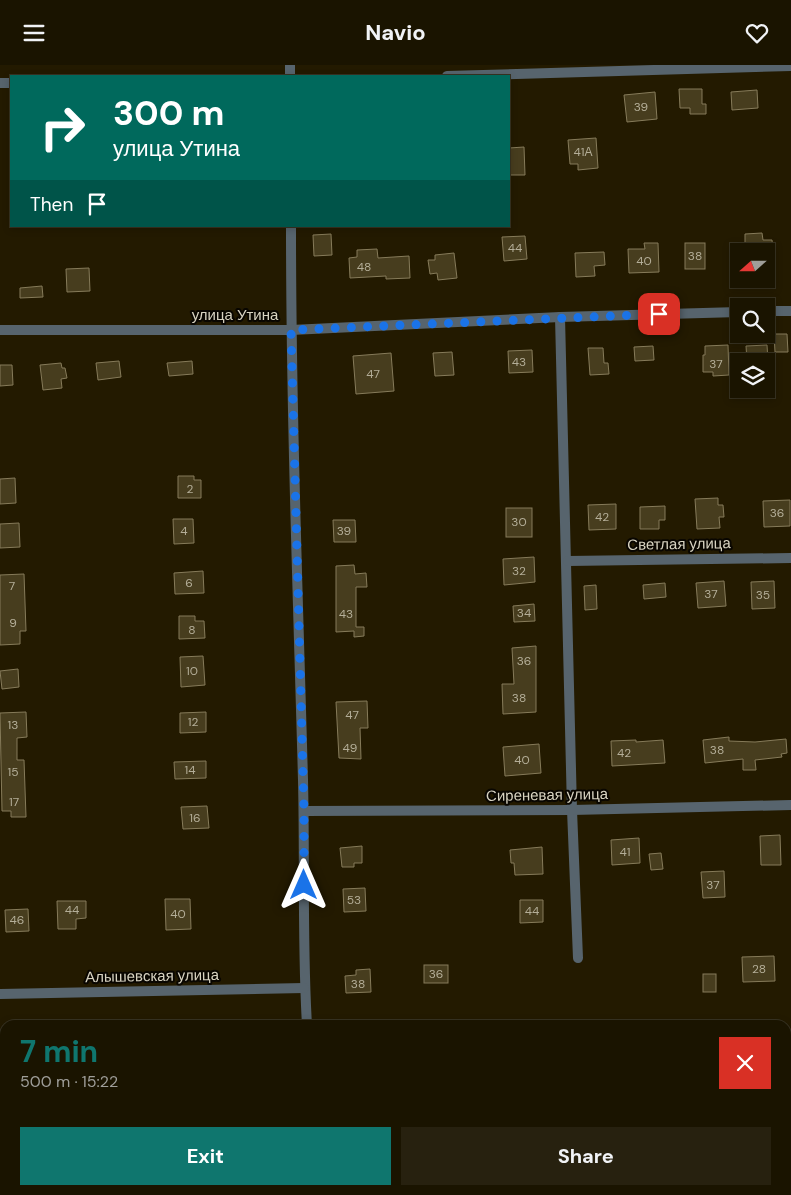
<!DOCTYPE html>
<html lang="en">
<head>
<meta charset="utf-8">
<style>
  :root { --surface:#1a1400; --page:#27210f; --text:#f1f3f6; --muted:#9f9e99; --line:#383322; --accent:#0f766e }
  body { margin:0; font-family:"DM Sans",sans-serif; background:var(--page); color:var(--text); height:100vh; display:flex; flex-direction:column; font-size:19px; white-space:nowrap }
  * { box-sizing:border-box; margin:0 }
  p { font-size:16px; color:var(--muted) }
  .icon { flex:none; width:28px; height:28px; fill:none; stroke:currentColor; stroke-width:2; stroke-linecap:round; stroke-linejoin:round }
  .map { position:relative; flex:1; overflow:hidden }
  .side { position:absolute; left:0px; top:955px; width:791px; height:175px; display:flex; flex-direction:column; background:var(--surface); border-radius:15px 15px 0 0; box-shadow:0 2px 8px #0003,0 0 0 1px var(--line) }
  .side>* { flex:none }
  .hud { position:absolute; left:10px; top:10px; width:500px; height:152px; border-radius:0px; box-shadow:0 2px 8px #0003,0 0 0 1px var(--line); background:#00695c; color:#fff; overflow:hidden }
  .needle { width:32px; rotate:249deg }
  .fabs { position:absolute; left:730px; top:178px; display:grid; gap:10px }
  .fabs a { display:grid; place-items:center; width:45px; height:45px; border-radius:0px; background:var(--surface); box-shadow:0 2px 8px #0003,0 0 0 1px var(--line); font-size:25px }
  .pin { position:absolute; display:grid; place-items:center; width:42px; height:42px; color:#fff; margin:-21px; border-radius:10px; box-shadow:0 2px 8px #0006 }
  .me { position:absolute; width:55px; margin:-28px; rotate:0deg; stroke-linejoin:round; filter:drop-shadow(0 0 4px #0008) }
  .turn { display:flex; align-items:center; gap:18px; height:105px; padding:0 20px; font-size:22px }
  .turn .icon { width:65px; height:65px; stroke-width:2.5 }
  .turn b { display:block; font-size:35px; line-height:42px }
  .then { display:flex; align-items:center; height:48px; padding:0 20px; background:#0003; gap:10px; font-size:19px }
  .round { display:grid; place-items:center; flex:none; width:52px; height:52px; border-radius:0px; background:var(--page) }
  .summary { display:flex; align-items:center; justify-content:space-between; height:85px; padding:0 20px }
  h1 { font-size:30px; font-weight:700; line-height:38px; color:var(--accent) }
  .button { display:flex; gap:10px; margin-top:auto; padding:10px 20px }
  .button a { flex:1; height:58px; border-radius:0px; background:var(--accent); color:#fff; font-size:20px; font-weight:700; line-height:58px; text-align:center }
  .button a+a { background:var(--page); color:var(--text) }
  header { display:flex; justify-content:space-between; align-items:center; height:65px; padding:0 20px; background:var(--surface); font-size:22px; font-weight:700 }
  .map>svg:first-child { display:block }
  .building { fill:#473d1e; stroke:#867b5a }
  .lines { fill:none; stroke-linecap:round; stroke-linejoin:round }
  .street { stroke:#57646d; stroke-width:10 }
  .route { stroke:#1a73e8; stroke-width:9; stroke-dasharray:0 16.2 }
  .labels { text-anchor:middle; stroke-width:4; stroke-linejoin:round; paint-order:stroke }
  .number-label { font-size:12px; fill:#b4ae98 }
  .street-label { font-size:15px; fill:#d8d3c1; stroke:#090600 }
</style>
</head>
<body>
<header><svg class="icon" aria-label="menu" viewBox="0 0 24 24"><path d="M4 6h16M4 12h16M4 18h16"/></svg>Navio<svg class="icon" aria-label="heart" viewBox="0 0 24 24"><path d="M12 20l-8-8c-3-5 5-10 8-4 3-6 11-1 8 4z"/></svg></header>
<div class="map">
<svg width="791" height="1130" viewBox="0 0 791 1130">
  <rect width="100%" height="100%" fill="#231a00"/>
  <g class="building">
    <polygon points="679,24 702,24 702,39 706,39 706,49 690,49 690,43 680,43"/>
    <polygon points="757,25 758,43 732,45 731,27"/>
    <polygon points="655,27 657,54 627,57 624,30"/>
    <polygon points="596,73 598,103 578,105 578,99 570,99 568,75"/>
    <polygon points="524,82 525,110 509,110 509,83"/>
    <polygon points="762,168 763,175 772,175 773,186 745,186 745,169"/>
    <polygon points="331,169 332,190 314,191 313,170"/>
    <polygon points="525,171 527,194 504,196 502,172"/>
    <polygon points="644,178 658,178 659,207 629,208 628,184 645,184"/>
    <rect x="685" y="178" width="20" height="26"/>
    <polygon points="377,184 378,193 409,191 410,213 386,214 386,211 350,213 349,193 357,192 357,185"/>
    <polygon points="604,187 605,200 594,201 595,211 576,212 575,188"/>
    <polygon points="454,188 457,213 438,215 437,208 430,209 428,195 435,195 435,190"/>
    <polygon points="89,203 90,226 67,227 66,204"/>
    <polygon points="42,221 43,232 20,233 20,223"/>
    <polygon points="774,269 787,269 788,287 775,287"/>
    <polygon points="728,280 729,310 713,311 713,307 703,307 703,290 705,290 705,281"/>
    <polygon points="767,280 768,296 747,296 746,281"/>
    <polygon points="653,281 654,295 635,296 634,282"/>
    <polygon points="588,283 603,283 604,298 608,298 609,309 590,310"/>
    <polygon points="532,285 533,307 509,308 508,286"/>
    <polygon points="452,287 454,310 435,311 433,288"/>
    <polygon points="391,288 394,326 356,329 353,291"/>
    <polygon points="119,296 121,312 98,315 96,298"/>
    <polygon points="192,296 193,309 169,311 167,298"/>
    <polygon points="61,298 62,303 65,303 67,313 61,314 62,323 43,325 40,300"/>
    <polygon points="0,300 12,300 13,320 0,321"/>
    <polygon points="178,411 194,411 194,415 201,415 201,433 178,433"/>
    <polygon points="15,413 16,438 0,439 0,414"/>
    <polygon points="718,433 718,440 723,440 724,452 719,452 720,463 697,464 695,434"/>
    <polygon points="790,435 790,461 764,462 763,436"/>
    <polygon points="616,439 616,464 589,465 588,440"/>
    <polygon points="665,441 665,455 659,455 659,464 640,464 640,442"/>
    <rect x="506" y="443" width="26" height="29"/>
    <polygon points="173,454 193,454 194,478 174,479"/>
    <polygon points="333,455 355,455 356,477 334,477"/>
    <polygon points="19,458 20,482 0,483 0,459"/>
    <polygon points="534,492 535,517 504,520 503,494"/>
    <polygon points="354,500 355,509 366,508 367,522 356,522 356,562 364,562 364,571 354,572 354,566 336,567 336,501"/>
    <polygon points="203,506 204,528 175,529 174,508"/>
    <polygon points="24,509 26,566 20,566 20,579 0,580 0,510"/>
    <polygon points="724,516 726,541 698,543 696,518"/>
    <polygon points="774,516 775,543 752,544 751,517"/>
    <polygon points="665,518 666,532 644,534 643,520"/>
    <polygon points="596,520 597,544 585,545 584,521"/>
    <polygon points="534,539 535,556 514,557 513,541"/>
    <polygon points="179,551 195,551 195,556 204,556 205,573 179,574"/>
    <polygon points="536,581 536,647 503,649 502,619 514,619 512,583"/>
    <polygon points="203,591 205,620 181,622 180,592"/>
    <polygon points="18,604 19,622 2,624 0,606"/>
    <polygon points="367,636 368,663 360,663 361,694 339,693 336,637"/>
    <polygon points="26,647 27,672 17,673 17,695 24,695 26,752 11,752 11,746 2,746 0,648"/>
    <polygon points="206,647 206,667 180,668 180,648"/>
    <polygon points="729,672 729,676 755,677 786,674 787,688 781,689 782,692 755,695 756,705 743,705 743,694 705,698 703,675"/>
    <polygon points="636,675 636,677 663,675 665,698 612,701 611,676"/>
    <polygon points="539,679 541,708 505,711 503,682"/>
    <polygon points="206,696 206,713 175,714 174,697"/>
    <polygon points="207,741 209,763 183,764 181,742"/>
    <polygon points="780,770 781,800 761,800 760,771"/>
    <polygon points="639,773 640,798 612,800 611,775"/>
    <polygon points="362,781 362,798 354,798 354,802 342,802 340,783"/>
    <polygon points="542,782 543,809 515,810 514,798 511,798 510,785"/>
    <polygon points="661,788 663,804 651,805 649,789"/>
    <polygon points="724,806 725,832 703,833 701,807"/>
    <polygon points="365,823 366,846 344,847 343,824"/>
    <polygon points="165,834 190,834 191,864 166,865"/>
    <polygon points="520,835 543,835 543,857 520,858"/>
    <polygon points="57,836 86,836 86,853 76,854 76,864 58,864"/>
    <polygon points="28,844 29,866 6,867 5,845"/>
    <polygon points="774,891 775,916 743,917 742,892"/>
    <rect x="424" y="900" width="24" height="18"/>
    <polygon points="370,904 371,927 346,928 345,911 356,910 356,905"/>
    <rect x="703" y="909" width="13" height="18"/>
  </g>
  <g class="lines">
    <g class="street">
      <polyline points="290,0 290,11"/>
      <polyline points="447,11 791,1"/>
      <polyline points="0,18 11,18"/>
      <path d="M291 161C291 346 298 531 303 715 305 797 302 878 307 960"/>
      <polyline points="766,246 791,246"/>
      <polyline points="560,252 572,745 578,893"/>
      <polyline points="0,265 291,265 560,252 739,247"/>
      <polyline points="568,496 791,493"/>
      <polyline points="304,746 572,745 791,740"/>
      <polyline points="0,929 304,923"/>
      <polyline points="786,991 791,991"/>
      <polyline points="328,1125 329,1130"/>
    </g>
  </g>
  <g class="lines">
    <polyline class="route" points="304,820 304,746 291,265 659,249"/>
  </g>
  <g class="labels">
    <g class="number-label">
      <text x="641" y="46">39</text>
      <text x="583" y="91">41А</text>
      <text x="515" y="187">44</text>
      <text x="695" y="195">38</text>
      <text x="644" y="200">40</text>
      <text x="364" y="206">48</text>
      <text x="519" y="301">43</text>
      <text x="716" y="303">37</text>
      <text x="373" y="313">47</text>
      <text x="190" y="428">2</text>
      <text x="777" y="452">36</text>
      <text x="602" y="456">42</text>
      <text x="519" y="461">30</text>
      <text x="184" y="470">4</text>
      <text x="344" y="470">39</text>
      <text x="519" y="510">32</text>
      <text x="189" y="522">6</text>
      <text x="12" y="525">7</text>
      <text x="711" y="533">37</text>
      <text x="763" y="534">35</text>
      <text x="524" y="552">34</text>
      <text x="346" y="553">43</text>
      <text x="13" y="562">9</text>
      <text x="192" y="569">8</text>
      <text x="524" y="600">36</text>
      <text x="192" y="610">10</text>
      <text x="519" y="637">38</text>
      <text x="352" y="654">47</text>
      <text x="193" y="661">12</text>
      <text x="13" y="664">13</text>
      <text x="350" y="687">49</text>
      <text x="717" y="689">38</text>
      <text x="624" y="692">42</text>
      <text x="522" y="699">40</text>
      <text x="190" y="709">14</text>
      <text x="13" y="711">15</text>
      <text x="14" y="741">17</text>
      <text x="195" y="757">16</text>
      <text x="625" y="791">41</text>
      <text x="713" y="824">37</text>
      <text x="354" y="839">53</text>
      <text x="72" y="849">44</text>
      <text x="532" y="850">44</text>
      <text x="178" y="853">40</text>
      <text x="17" y="859">46</text>
      <text x="759" y="908">28</text>
      <text x="436" y="913">36</text>
      <text x="358" y="923">38</text>
    </g>
    <g class="street-label">
      <text x="235" y="255">улица Утина</text>
      <text transform="translate(679 479) rotate(-1)" y="5">Светлая улица</text>
      <text transform="translate(547 730) rotate(-1)" y="5">Сиреневая улица</text>
      <text transform="translate(152 911) rotate(-1)" y="5">Алышевская улица</text>
    </g>
  </g>
</svg>
<div class="fabs">
<a><svg class="needle" viewBox="-14 -14 28 28"><path d="M0-13l5 13h-10z" fill="#e53935"/><path d="M0 13l5-13h-10z" fill="#9f9e99"/></svg></a>
<a><svg class="icon" aria-label="search" viewBox="0 0 24 24"><circle cx="10" cy="10" r="6"/><path d="M15 15l6 6"/></svg></a>
<a><svg class="icon" aria-label="layers" viewBox="0 0 24 24"><path d="M12 4l9 5-9 5-9-5zM3 14l9 5 9-5"/></svg></a>
</div>
<div class="pin" style="left:659px;top:249px;background:#d93025"><svg class="icon" aria-label="arrive" viewBox="0 0 24 24"><path d="M6 21V4h12l-3 4 3 4H6"/></svg></div>
<svg class="me" style="left:304px;top:820px" viewBox="-20 -20 40 40"><path d="M0-17L14 15 0 8-14 15z" fill="#1a73e8" stroke="#fff" stroke-width="4"/></svg>
<div class="hud">
<div class="turn"><svg class="icon" aria-label="right" viewBox="0 0 24 24"><path d="M7 20v-9h11M14 6l5 5-5 5"/></svg><div><b>300 m</b>улица Утина</div></div>
<div class="then">Then<svg class="icon" aria-label="arrive" viewBox="0 0 24 24"><path d="M6 21V4h12l-3 4 3 4H6"/></svg></div>
</div>
<section class="side">
<div class="summary"><div><h1>7 min</h1><p>500 m · 15:22</p></div><a class="round" style="background:#d93025;color:#fff"><svg class="icon" aria-label="close" viewBox="0 0 24 24"><path d="M6 6l12 12M18 6L6 18"/></svg></a></div>
<div class="button"><a>Exit</a><a>Share</a></div>
</section>
</div>
</body>
</html>
